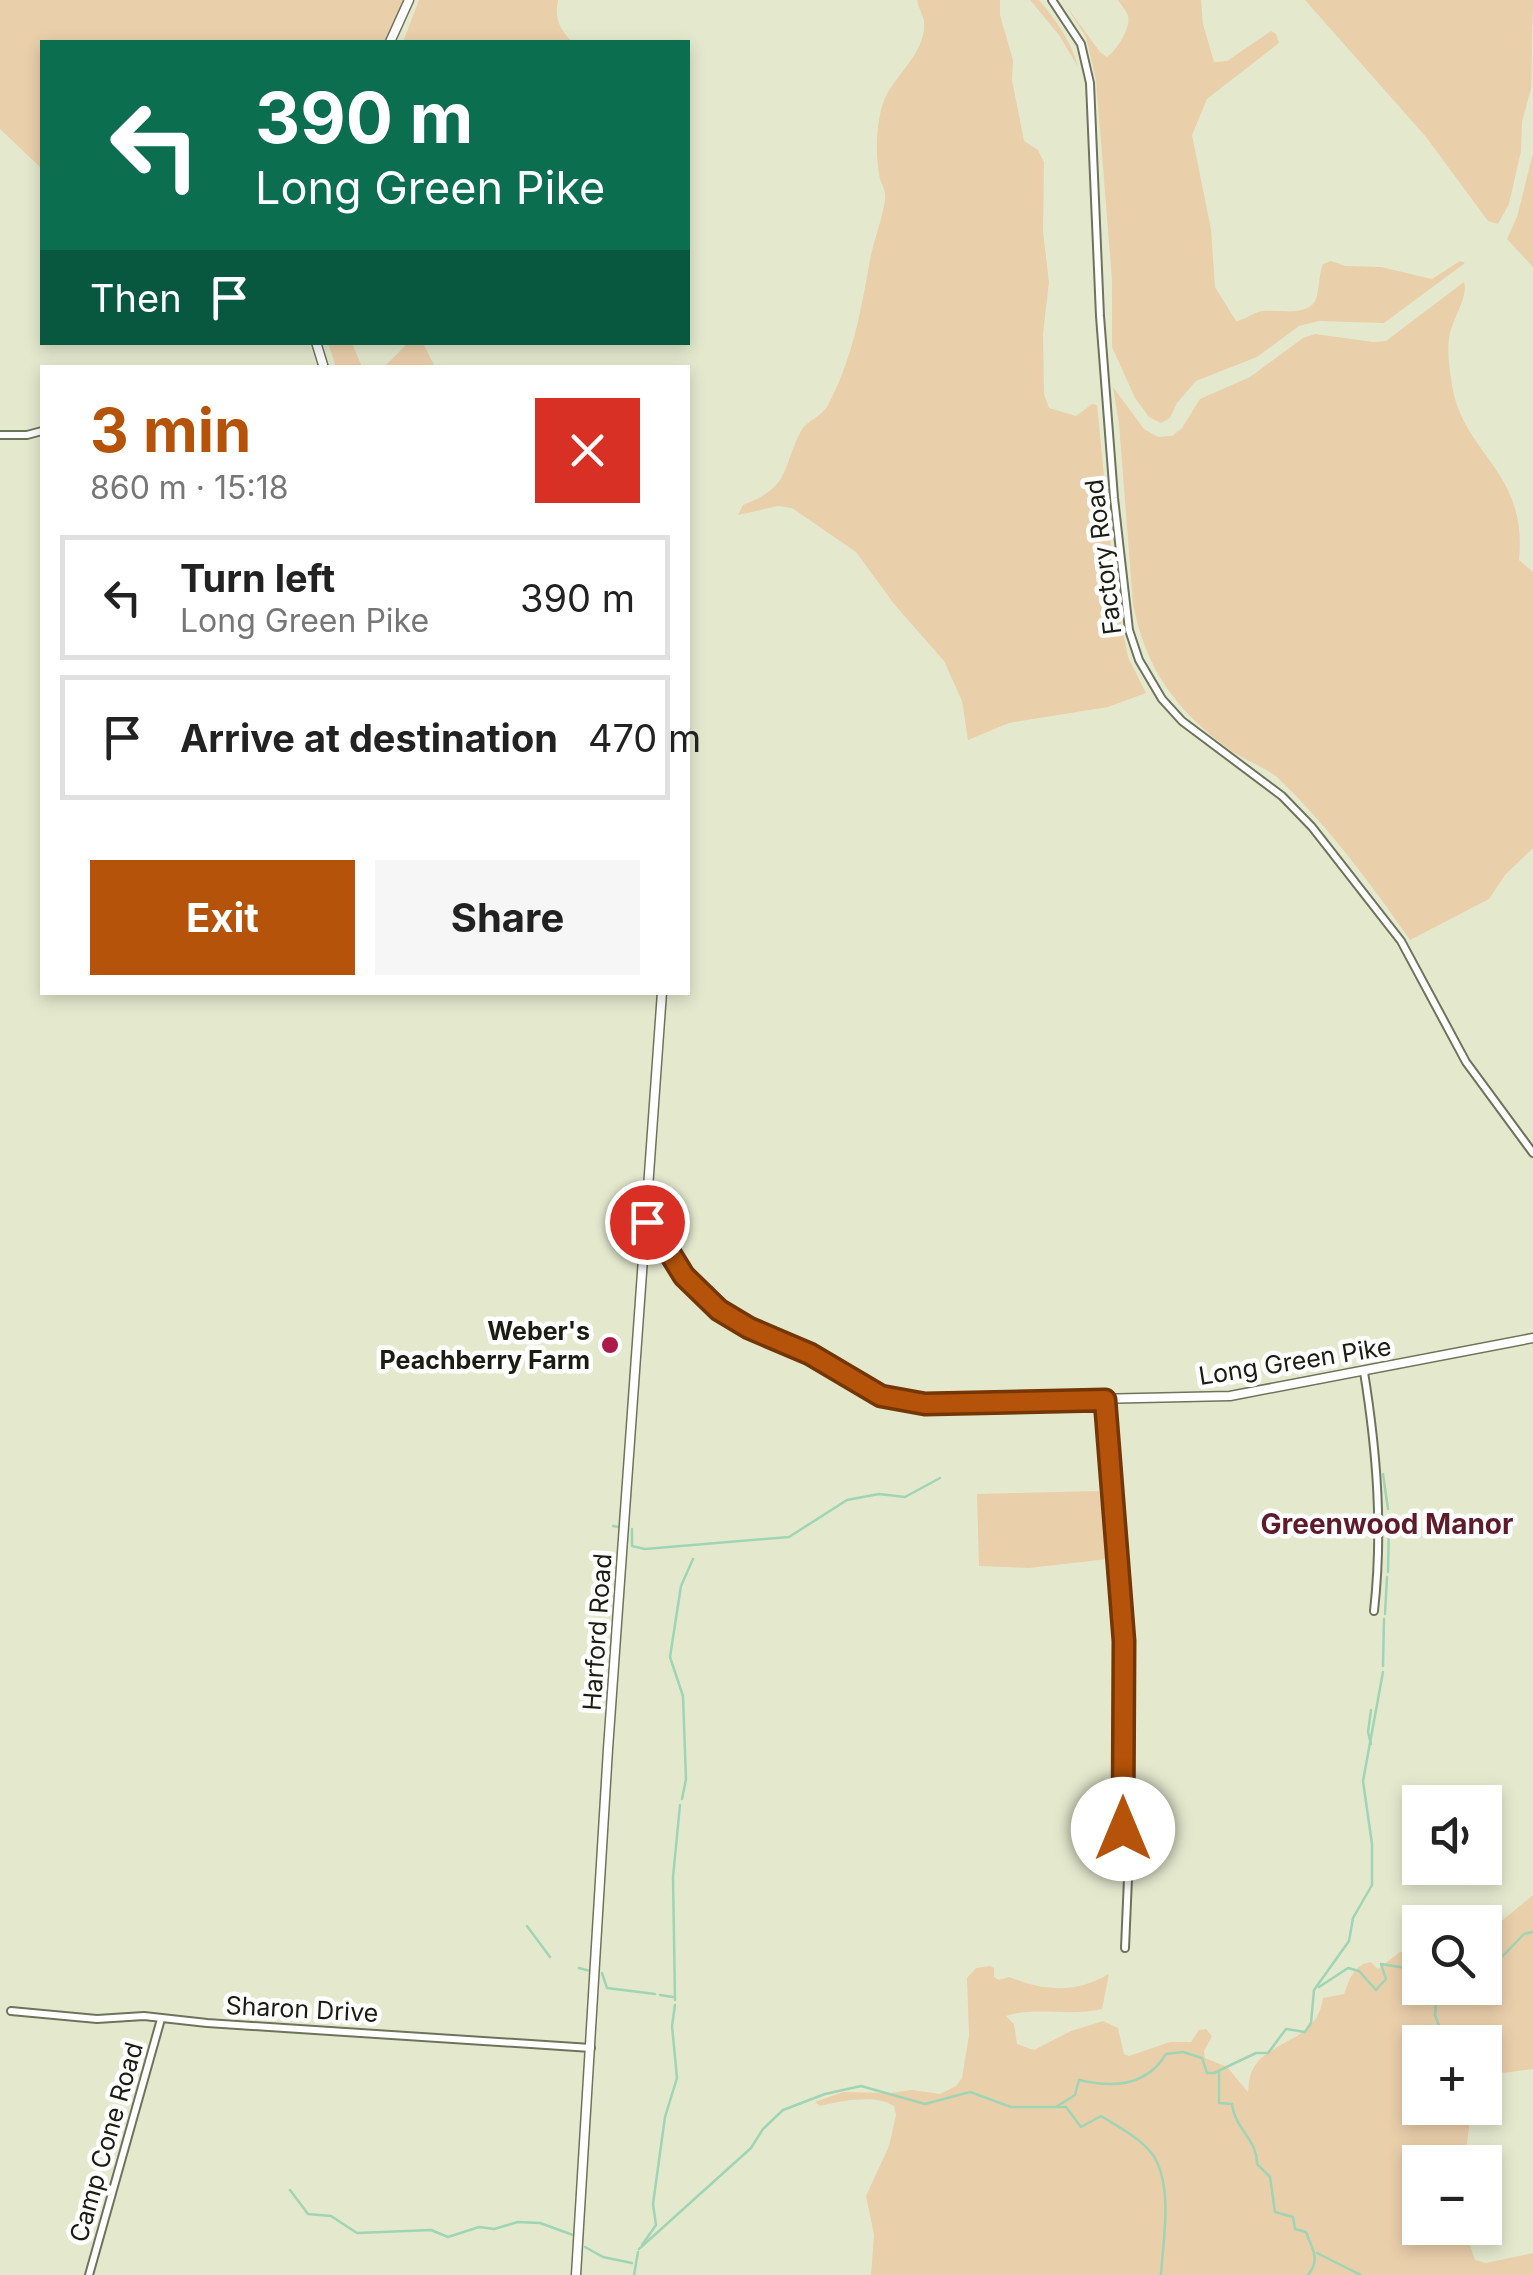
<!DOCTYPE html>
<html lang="en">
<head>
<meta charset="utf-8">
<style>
  :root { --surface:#fff; --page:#f6f6f6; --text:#222; --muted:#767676; --line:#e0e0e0; --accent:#b45309 }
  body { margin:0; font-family:Inter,sans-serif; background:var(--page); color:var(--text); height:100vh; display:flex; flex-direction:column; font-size:38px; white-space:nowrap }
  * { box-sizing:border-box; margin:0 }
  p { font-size:32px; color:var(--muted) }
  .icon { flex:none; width:55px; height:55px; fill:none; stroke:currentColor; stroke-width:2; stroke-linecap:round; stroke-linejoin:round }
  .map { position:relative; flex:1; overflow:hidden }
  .details { position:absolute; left:40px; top:365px; width:650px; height:630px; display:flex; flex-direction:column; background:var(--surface); border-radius:0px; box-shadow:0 5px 15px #0003 }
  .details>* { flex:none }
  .hud { position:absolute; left:40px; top:40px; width:650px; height:305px; border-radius:0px; box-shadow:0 5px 15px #0003; background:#0b6e4f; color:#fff; overflow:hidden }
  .tools { position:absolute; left:1402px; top:1785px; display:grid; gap:20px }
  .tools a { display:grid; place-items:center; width:100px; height:100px; border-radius:0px; background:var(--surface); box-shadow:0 5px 15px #0003; font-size:50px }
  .pin { position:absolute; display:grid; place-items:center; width:85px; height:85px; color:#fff; margin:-42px; border:5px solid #fff; border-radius:50%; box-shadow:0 2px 10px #0007 }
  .me { position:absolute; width:110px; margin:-55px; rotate:0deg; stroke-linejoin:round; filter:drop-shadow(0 0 8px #0008) }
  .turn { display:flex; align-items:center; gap:35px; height:210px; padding:0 50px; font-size:45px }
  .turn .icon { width:130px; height:130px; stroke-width:2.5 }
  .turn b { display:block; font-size:70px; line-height:85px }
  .then { display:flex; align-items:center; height:95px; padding:0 50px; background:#0003; gap:20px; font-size:38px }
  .round { display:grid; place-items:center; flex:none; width:105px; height:105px; border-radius:0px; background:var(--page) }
  .overview { display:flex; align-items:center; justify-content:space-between; height:170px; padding:0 50px }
  h1 { font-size:60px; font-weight:700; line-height:75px; color:var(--accent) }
  .button { display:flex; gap:20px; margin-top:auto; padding:20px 50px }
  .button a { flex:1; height:115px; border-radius:0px; background:var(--accent); color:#fff; font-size:40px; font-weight:700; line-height:115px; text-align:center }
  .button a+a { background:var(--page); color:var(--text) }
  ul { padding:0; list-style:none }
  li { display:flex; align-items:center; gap:30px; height:125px; margin:0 20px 15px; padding:0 30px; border:5px solid var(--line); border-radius:0px }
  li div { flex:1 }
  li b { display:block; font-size:38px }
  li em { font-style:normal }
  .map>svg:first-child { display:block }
  .green { fill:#eacfab }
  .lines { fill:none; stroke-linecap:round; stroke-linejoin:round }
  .stream { stroke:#9fd5b5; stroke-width:2.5 }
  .street-casing { stroke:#6e735b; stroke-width:10 }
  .secondary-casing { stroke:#6e735b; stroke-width:11 }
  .street { stroke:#fff; stroke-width:6 }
  .secondary { stroke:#fff; stroke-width:8 }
  .route-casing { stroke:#753606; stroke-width:25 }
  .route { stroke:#b45309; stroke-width:18 }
  .poi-dot { fill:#ad1a48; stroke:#fff; stroke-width:4 }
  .labels { text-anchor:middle; stroke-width:9; stroke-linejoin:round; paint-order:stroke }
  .street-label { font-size:25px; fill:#1b1d13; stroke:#fff }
  .poi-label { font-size:25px; font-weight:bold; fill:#1b1d13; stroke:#fff; text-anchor:end }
  .neighbourhood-label { font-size:28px; font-weight:bold; fill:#601b2b; stroke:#fff }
</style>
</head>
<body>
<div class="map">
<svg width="1533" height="2275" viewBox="0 0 1533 2275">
  <rect width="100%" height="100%" fill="#e4e9ce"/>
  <g class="green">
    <polygon points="0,0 404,0 385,42 42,42 42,169 0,129"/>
    <path d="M419 0H558C554 19 560 29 572 42H403Z"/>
    <path d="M917 0H1000V15L1013 60 1012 80 1024 141 1038 150 1044 162 1043 232 1049 282 1043 334 1044 394 1049 408 1076 416 1092 404 1097 405 1116 598 1128 657 1146 693 1108 707 1009 723 968 740 962 701 944 661 894 604 856 552 792 508 778 506 738 515 743 505C792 486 781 469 801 431 807 420 822 417 828 405 853 358 861 310 870 260 874 239 882 221 885 200 886 191 883 188 880 179 875 156 876 124 883 103 893 75 927 54 924 21 923 14 918 8 917 0Z"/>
    <path d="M1030 0H1039C1056 21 1071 40 1078 67L1059 35Z"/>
    <path d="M1118 0H1201L1203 24 1214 62 1227 61 1271 31 1276 34 1279 43 1207 99 1192 135 1211 229 1215 287 1236 321C1244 320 1250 315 1258 312 1274 308 1302 317 1314 303 1320 294 1318 275 1323 264L1331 261 1345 266 1381 267 1432 279 1460 261 1465 263 1384 323 1319 321 1299 326 1257 357 1196 381 1177 403 1170 418 1161 423 1149 417 1135 398 1112 347V280L1096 80 1086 37 1065 4 1100 52 1107 57C1116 50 1131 29 1128 16 1126 10 1121 5 1118 0Z"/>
    <polygon points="1305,0 1533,0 1531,89 1522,122 1521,151 1509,204 1498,224 1488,221 1426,137"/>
    <polygon points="1533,153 1533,267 1507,239 1517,217"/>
    <path d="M1464 282C1469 297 1451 321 1449 339 1447 353 1450 372 1452 385 1463 455 1528 470 1519 560L1533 572V848L1505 875 1489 899 1410 940C1371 884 1328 826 1279 779 1266 767 1248 762 1233 752 1178 713 1146 671 1133 604L1119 424 1113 387 1144 429 1158 437 1172 436 1182 428 1200 399 1250 377 1303 338 1315 334 1373 342 1386 341Z"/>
    <polygon points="328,343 352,343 362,367 336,367"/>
    <polygon points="408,343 423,343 435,367 384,367"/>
    <polygon points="1099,1491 1108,1559 1029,1568 979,1566 977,1494"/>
    <path d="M1533 1895V2069L1485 2075V2042H1420V2108H1471L1465 2162H1420V2228H1464L1475 2260 1486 2263 1533 2253V2275H871L874 2235 866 2196 889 2146 896 2115 894 2106C875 2094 841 2101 820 2106L815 2102 843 2092 890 2093 912 2090 940 2094 956 2086 962 2078 969 2035 967 1978 976 1968 990 1966 994 1968V1977L999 1980 1009 1977C1046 1991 1073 1994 1109 1974L1102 2009C1070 2017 1035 2006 1006 2016L1014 2024 1017 2044 1034 2050 1071 2031 1103 2021 1118 2028 1124 2054 1129 2056 1170 2042H1191L1199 2030 1206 2029 1212 2036 1204 2051 1205 2058 1227 2067 1248 2092C1249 2084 1249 2076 1253 2069 1270 2038 1317 2043 1323 1998L1344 1994C1350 1979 1353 1965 1371 1962L1378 1969 1400 1952 1420 1953V1988H1485V1935Z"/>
  </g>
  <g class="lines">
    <g class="stream">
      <polyline points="1383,1474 1388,1509"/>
      <polyline points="613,1526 619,1527"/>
      <polyline points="632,1529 632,1546 645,1549 789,1537 847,1500 879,1494 905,1497 940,1478"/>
      <polyline points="1388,1572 1389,1521"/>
      <polyline points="1385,1614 1387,1577"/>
      <polyline points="1383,1666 1384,1619"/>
      <polyline points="1371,1744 1368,1732 1371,1710"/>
      <polyline points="682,1799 686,1779 683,1696 670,1657 681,1586 693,1559"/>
      <polyline points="527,1926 550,1957"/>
      <polyline points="1485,1962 1497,1962 1524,1934 1533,1932"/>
      <polyline points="579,1968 590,1971"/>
      <polyline points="602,1973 607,1988 655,1994"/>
      <polyline points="1319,1987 1348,1968 1359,1971 1376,1990 1386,1979 1381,1964 1406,1968 1420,1963"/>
      <polyline points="1437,1988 1435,2015 1445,2042"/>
      <polyline points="660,1995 673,1997"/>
      <polyline points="675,2000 673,1877 680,1805"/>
      <path d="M1219 2072V2103L1232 2104C1234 2128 1258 2140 1257 2164L1270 2177 1275 2212 1293 2217 1295 2229 1306 2232C1312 2249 1321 2259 1308 2275"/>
      <path d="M1056 2107 1075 2095 1079 2080C1112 2088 1147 2086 1166 2054L1183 2052 1202 2058 1207 2073H1214L1256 2053H1268L1286 2029 1305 2032 1311 2023 1314 1990 1349 1941 1353 1918 1372 1885V1844L1363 1781 1383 1672"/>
      <polyline points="1466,2108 1467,2109"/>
      <polyline points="290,2190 308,2214 331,2216 357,2233 431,2230 448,2237 479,2227 494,2229 518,2222 540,2223 573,2235"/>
      <polyline points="642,2245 656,2225 653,2204 665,2117 677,2078 672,2026 675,2005"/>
      <polyline points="585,2247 603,2257 632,2263"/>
      <path d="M639 2249 751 2148 763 2129 783 2110 825 2094 861 2086 925 2104 970 2092 1011 2107H1066L1081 2127 1101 2116C1120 2128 1147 2141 1157 2162 1172 2195 1163 2240 1161 2275"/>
      <polyline points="1317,2253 1361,2275"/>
      <polyline points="634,2275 638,2252"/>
    </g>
    <defs>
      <g id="street">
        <polyline points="1052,0 1081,44 1090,83 1100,316 1114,498 1129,630 1139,660 1162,699 1182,721 1282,796 1312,827 1401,941 1466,1062 1533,1153"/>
        <polyline points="0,435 27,435 42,431"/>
        <path d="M1364 1372C1377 1453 1383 1529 1374 1611"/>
        <polyline points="1105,1400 1124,1641 1123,1829 1129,1855 1125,1948"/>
        <polyline points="11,2011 97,2019 144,2016 207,2023 591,2048"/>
        <polyline points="89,2275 161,2019"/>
      </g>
      <g id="secondary">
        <polyline points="390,42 409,0"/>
        <polyline points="316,342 324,368"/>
        <path d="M647 1223 651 1224C678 1269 704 1306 752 1329 774 1340 796 1346 817 1358 847 1375 873 1397 908 1403L1230 1396 1533 1338"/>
        <polyline points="576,2275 608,1749 662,992"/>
      </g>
    </defs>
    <use href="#street" class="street-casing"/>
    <use href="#secondary" class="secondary-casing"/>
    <use href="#street" class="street"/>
    <use href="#secondary" class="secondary"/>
  </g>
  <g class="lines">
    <defs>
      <polyline id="route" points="647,1222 652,1224 684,1276 719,1310 749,1328 810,1354 881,1396 925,1404 1105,1400 1124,1641 1123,1829"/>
    </defs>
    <use href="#route" class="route-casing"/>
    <use href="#route" class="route"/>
  </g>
  <circle class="poi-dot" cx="610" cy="1345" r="10"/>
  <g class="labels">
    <g class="street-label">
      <text transform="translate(1103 557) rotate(-97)" y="9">Factory Road</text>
      <text transform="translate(1295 1361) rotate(-9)" y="9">Long Green Pike</text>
      <text transform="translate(597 1632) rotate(-86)" y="9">Harford Road</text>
      <text transform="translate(302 2009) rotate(3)" y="9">Sharon Drive</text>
      <text transform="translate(106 2142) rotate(-74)" y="9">Camp Cone Road</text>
    </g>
    <g class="poi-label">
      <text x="590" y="1340">Weber's<tspan x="590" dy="29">Peachberry Farm</tspan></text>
    </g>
    <g class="neighbourhood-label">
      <text x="1387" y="1534">Greenwood Manor</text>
    </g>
  </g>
</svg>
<div class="tools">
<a><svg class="icon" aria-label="sound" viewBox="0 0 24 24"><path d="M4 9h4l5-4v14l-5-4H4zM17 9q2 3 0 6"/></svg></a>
<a><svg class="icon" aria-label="search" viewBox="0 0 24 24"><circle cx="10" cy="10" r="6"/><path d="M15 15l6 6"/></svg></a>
<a>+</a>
<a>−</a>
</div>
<div class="pin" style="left:647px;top:1222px;background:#d93025"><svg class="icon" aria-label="arrive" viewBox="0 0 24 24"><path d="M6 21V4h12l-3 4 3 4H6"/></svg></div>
<svg class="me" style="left:1123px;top:1829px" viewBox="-20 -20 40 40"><circle r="19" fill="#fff"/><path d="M0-13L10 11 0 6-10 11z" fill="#b45309"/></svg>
<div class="hud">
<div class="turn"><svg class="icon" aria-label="left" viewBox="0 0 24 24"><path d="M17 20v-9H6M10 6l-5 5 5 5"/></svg><div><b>390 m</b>Long Green Pike</div></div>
<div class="then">Then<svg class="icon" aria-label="arrive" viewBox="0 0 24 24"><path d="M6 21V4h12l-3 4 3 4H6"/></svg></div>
</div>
<section class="details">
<div class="overview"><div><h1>3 min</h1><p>860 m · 15:18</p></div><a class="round" style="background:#d93025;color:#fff"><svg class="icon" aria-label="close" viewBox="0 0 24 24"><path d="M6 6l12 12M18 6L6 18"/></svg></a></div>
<ul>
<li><svg class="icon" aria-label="left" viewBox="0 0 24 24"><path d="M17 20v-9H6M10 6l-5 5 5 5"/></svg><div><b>Turn left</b><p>Long Green Pike</p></div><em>390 m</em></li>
<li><svg class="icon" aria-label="arrive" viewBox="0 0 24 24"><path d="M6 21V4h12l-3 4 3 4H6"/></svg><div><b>Arrive at destination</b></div><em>470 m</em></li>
</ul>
<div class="button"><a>Exit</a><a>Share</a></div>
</section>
</div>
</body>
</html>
